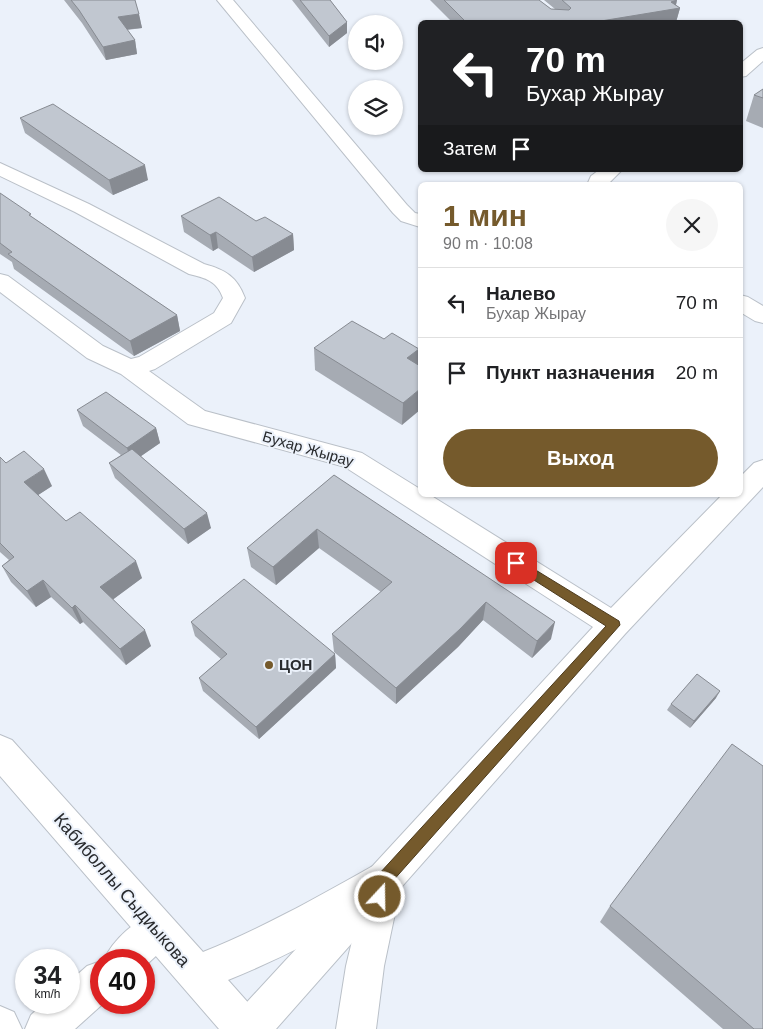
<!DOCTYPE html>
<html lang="ru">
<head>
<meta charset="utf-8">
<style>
  :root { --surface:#fff; --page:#f6f6f6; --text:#202124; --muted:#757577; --line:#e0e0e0; --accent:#755a2c }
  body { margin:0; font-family:Helvetica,sans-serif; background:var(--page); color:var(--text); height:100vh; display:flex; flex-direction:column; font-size:19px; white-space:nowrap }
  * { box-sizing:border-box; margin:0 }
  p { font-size:16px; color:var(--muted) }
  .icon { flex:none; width:28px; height:28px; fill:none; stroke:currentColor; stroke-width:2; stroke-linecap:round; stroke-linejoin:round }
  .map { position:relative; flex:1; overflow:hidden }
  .details { position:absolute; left:418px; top:182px; width:325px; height:315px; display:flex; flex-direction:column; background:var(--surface); border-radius:8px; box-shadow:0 1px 4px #0004 }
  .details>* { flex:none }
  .hud { position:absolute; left:418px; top:20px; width:325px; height:152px; border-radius:8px; box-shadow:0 1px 4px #0004; background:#202124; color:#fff; overflow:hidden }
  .controls { position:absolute; left:348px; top:15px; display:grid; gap:10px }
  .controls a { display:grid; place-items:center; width:55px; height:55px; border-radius:50%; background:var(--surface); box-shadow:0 1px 4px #0004; font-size:25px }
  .speed { position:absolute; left:15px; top:949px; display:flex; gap:10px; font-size:25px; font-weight:700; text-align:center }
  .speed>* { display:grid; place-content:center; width:65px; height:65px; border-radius:50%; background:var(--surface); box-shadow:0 1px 4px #0004; line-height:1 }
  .speed small { font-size:12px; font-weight:400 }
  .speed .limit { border:8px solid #d22; background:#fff; color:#111 }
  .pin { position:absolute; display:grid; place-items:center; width:42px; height:42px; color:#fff; margin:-21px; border-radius:10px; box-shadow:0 2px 8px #0006 }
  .me { position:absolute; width:55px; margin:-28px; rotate:21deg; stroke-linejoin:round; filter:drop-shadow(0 0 4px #0008) }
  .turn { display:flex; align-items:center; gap:18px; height:105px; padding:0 25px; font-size:22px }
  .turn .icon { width:65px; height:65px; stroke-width:2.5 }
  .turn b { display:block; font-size:35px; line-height:42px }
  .then { display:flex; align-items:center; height:48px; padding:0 25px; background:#0003; gap:10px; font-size:19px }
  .round { display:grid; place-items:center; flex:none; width:52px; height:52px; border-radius:26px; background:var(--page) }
  .head { display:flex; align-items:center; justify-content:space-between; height:85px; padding:0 25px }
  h1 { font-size:30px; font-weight:700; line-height:38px; color:var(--accent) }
  .cta { display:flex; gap:10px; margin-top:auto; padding:10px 25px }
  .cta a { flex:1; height:58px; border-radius:30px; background:var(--accent); color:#fff; font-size:20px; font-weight:700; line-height:58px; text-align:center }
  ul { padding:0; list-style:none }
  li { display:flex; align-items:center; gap:15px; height:70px; padding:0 25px; border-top:1px solid var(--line) }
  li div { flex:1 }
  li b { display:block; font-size:19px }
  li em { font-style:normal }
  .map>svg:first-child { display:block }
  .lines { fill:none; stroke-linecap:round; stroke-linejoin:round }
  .street-casing { stroke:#bac0c8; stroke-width:2 }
  .secondary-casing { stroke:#bac0c8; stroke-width:2 }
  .street { fill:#fff; fill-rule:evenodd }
  .secondary { fill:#fff; fill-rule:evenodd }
  .wall { fill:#a6abb3 }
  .shaded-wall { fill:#878b92 }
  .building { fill:#c1c7d0; stroke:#878b92 }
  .route { fill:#755a2c; stroke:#4c3a1d }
  .poi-dot { fill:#755a2c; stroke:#ebf1fa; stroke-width:2 }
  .labels { text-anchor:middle; stroke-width:4; stroke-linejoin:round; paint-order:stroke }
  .street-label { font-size:15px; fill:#282a2d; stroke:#ebf1fa }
  .poi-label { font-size:15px; font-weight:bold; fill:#282a2d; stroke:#ebf1fa; text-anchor:start }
  .near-street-label { font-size:18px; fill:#282a2d; stroke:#ebf1fa }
</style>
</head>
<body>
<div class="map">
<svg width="763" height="1029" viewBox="0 0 763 1029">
  <rect width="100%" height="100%" fill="#ebf1fa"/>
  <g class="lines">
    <defs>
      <g id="street">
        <polygon points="217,0 233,0 407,205 415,213 420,214 420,227 401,221 393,213"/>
        <polygon points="763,48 763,61 746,76 740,77 740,64 757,50"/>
        <path d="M0 163 89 204 204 264C226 270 237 277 245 298L231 323 155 369 149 371 205 411 362 453 420 489V495H430L611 608 722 495H740V477L754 463 763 460V487L625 634 276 1029H229L235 1015 593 627 345 467 188 424 121 374 87 358 0 292V274L8 276 103 346 131 359 139 357 214 313 223 298C217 281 206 278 189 274L75 212 0 176Z"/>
        <polygon points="599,170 622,170 607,185 587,185 591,176"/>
        <polygon points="740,295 748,297 763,306 763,323 755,321 740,312"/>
        <path d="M157 911 170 917 176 930 170 943 144 967V960H104C113 939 136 920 157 911Z"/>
        <polygon points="101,961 101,1002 105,1002 75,1029 25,1029 31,1015 45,1002 69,1002 69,982 87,966"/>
        <polygon points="0,1006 14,1012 22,1029 0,1029"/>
      </g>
      <path id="secondary" d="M0 735 12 740 203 952C261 929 316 898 371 867L384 862 397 867 402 880 384 966 376 1029H336L346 966 358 916C316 940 273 962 228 980L259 1015 265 1029H219L0 776Z"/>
    </defs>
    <use href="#street" class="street-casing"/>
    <use href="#secondary" class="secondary-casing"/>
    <use href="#street" class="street"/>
    <use href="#secondary" class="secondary"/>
  </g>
  <g class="wall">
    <polygon points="64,0 135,0 142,28 127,30 135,40 137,54 106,60 82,23"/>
    <polygon points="292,0 330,0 347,22 347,33 329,47"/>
    <polygon points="430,0 539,0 551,9 555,9 544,0 677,0 676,5 680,8 676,22 452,22"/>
    <polygon points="763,89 763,128 746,121 754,95"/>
    <polygon points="20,118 148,180 113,195 25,133"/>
    <polygon points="0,193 32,217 177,315 180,331 134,356 14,269 12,262 0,254"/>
    <polygon points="181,216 256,221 293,234 294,250 254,272 218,248 213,251 184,232"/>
    <polygon points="384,339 419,349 418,365 402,425 315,370 314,348"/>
    <polygon points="77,410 156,428 160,443 141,456 211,528 188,544 115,478 109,463 121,455 83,426"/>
    <polygon points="0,457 6,463 52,486 38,495 66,521 142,578 113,599 151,646 126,665 83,622 80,624 51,597 36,607 11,582 2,566 9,560 0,552"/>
    <polygon points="334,475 551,639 532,658 483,620 458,647 396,704 334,652 332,634 381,592 319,548 276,585 251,567 247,548"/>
    <polygon points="191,622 335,654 336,668 259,739 203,691 199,678 221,659 195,636"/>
    <polygon points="716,698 690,728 667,710 671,704"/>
    <polygon points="610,906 763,1029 723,1029 600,922"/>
  </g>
  <g class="shaded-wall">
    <polygon points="677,0 675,9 680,8 676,22 595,22"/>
    <polygon points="139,14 142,28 121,30 118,17"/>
    <polygon points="347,22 347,33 329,47 329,36"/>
    <polygon points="135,40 137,54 106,60 103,47"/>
    <polygon points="145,165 148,180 113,195 109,180"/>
    <polygon points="216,232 218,248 213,251 210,235"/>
    <polygon points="293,234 294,250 254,272 252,257"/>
    <polygon points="177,315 180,331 134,356 130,341"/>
    <polygon points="419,349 418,371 407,358"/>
    <polygon points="420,389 420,410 402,425 403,403"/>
    <polygon points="156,428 160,443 131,463 127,448"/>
    <polygon points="44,469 52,486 32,499 24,482"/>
    <polygon points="207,513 211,528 188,544 184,529"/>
    <polygon points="317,529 319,548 276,585 273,567"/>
    <polygon points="136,561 142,578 107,604 100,587"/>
    <polygon points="43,580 51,597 36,607 27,591"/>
    <polygon points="486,602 483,620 458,647 396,704 396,688"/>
    <polygon points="75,605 83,622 80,624 72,608"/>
    <polygon points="555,622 551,639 532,658 537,641"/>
    <polygon points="145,630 151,646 126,665 120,649"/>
    <polygon points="335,654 336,668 259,739 256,727"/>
    <polygon points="720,691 716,698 690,728 694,721"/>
  </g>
  <g class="building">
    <polygon points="71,0 135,0 139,14 118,17 135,40 103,47 79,10"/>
    <polygon points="300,0 330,0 347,22 329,36"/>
    <polygon points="444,0 539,0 551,9 569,10 571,8 562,0 677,0 671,2 680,8 595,22 466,22"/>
    <polygon points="763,89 763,98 754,95"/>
    <polygon points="53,104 145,165 109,180 20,118"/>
    <polygon points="0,193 31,214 29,215 177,315 130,341 8,254 12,252 0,243"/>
    <polygon points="219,197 256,221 265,217 293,234 252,257 216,232 210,235 181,216"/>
    <polygon points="352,321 384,339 392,333 419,349 407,358 420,366 420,389 403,403 314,348"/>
    <polygon points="106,392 156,428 127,448 77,410"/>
    <polygon points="132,449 207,513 184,529 109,463"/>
    <polygon points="24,451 44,469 24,482 66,521 80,512 136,561 100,587 145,630 120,649 75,605 72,608 43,580 27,591 2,566 14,557 0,543 0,457 6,463"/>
    <polygon points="334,475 555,622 537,641 486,602 460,629 396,688 332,634 392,582 317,529 273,567 247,548"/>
    <polygon points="244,579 335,654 256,727 199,678 227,654 191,622"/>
    <polygon points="697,674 720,691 694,721 671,704"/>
    <polygon points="732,744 763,766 763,1029 754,1029 610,906"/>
  </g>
  <polygon class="route" points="516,558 619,621 620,625 391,883 386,902 380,905 375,902 373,897 379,874 606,626 512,566 510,563 512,559"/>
  <circle class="poi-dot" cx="269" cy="665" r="5"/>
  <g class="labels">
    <g class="street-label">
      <text transform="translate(308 449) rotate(16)" y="5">Бухар Жырау</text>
    </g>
    <g class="poi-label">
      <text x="279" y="670">ЦОН</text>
    </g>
    <g class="near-street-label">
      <text transform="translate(122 890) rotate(49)" y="6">Кабиболлы Сыдиыкова</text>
    </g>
  </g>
</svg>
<div class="controls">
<a><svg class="icon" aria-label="sound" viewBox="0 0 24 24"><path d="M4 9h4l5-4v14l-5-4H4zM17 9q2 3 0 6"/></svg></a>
<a><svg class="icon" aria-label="layers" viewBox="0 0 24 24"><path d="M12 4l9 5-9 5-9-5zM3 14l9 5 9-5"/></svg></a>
</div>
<div class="speed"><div>34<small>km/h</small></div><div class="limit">40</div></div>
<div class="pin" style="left:516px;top:563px;background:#d93025"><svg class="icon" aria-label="arrive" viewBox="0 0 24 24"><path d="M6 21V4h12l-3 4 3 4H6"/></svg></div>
<svg class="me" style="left:380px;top:897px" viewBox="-20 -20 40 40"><circle r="17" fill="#755a2c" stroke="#fff" stroke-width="3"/><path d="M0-11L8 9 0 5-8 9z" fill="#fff"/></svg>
<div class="hud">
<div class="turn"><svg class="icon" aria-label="left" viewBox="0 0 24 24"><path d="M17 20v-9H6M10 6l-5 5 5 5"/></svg><div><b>70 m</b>Бухар Жырау</div></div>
<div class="then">Затем<svg class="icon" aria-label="arrive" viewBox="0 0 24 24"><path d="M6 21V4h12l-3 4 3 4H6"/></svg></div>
</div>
<section class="details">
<div class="head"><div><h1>1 мин</h1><p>90 m · 10:08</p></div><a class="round"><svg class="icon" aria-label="close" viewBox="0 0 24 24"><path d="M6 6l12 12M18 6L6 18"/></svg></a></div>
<ul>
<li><svg class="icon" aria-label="left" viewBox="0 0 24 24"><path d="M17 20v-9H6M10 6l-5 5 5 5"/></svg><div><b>Налево</b><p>Бухар Жырау</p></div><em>70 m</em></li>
<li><svg class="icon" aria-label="arrive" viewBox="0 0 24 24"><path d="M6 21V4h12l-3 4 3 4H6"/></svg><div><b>Пункт назначения</b></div><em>20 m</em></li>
</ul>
<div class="cta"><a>Выход</a></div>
</section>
</div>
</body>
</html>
